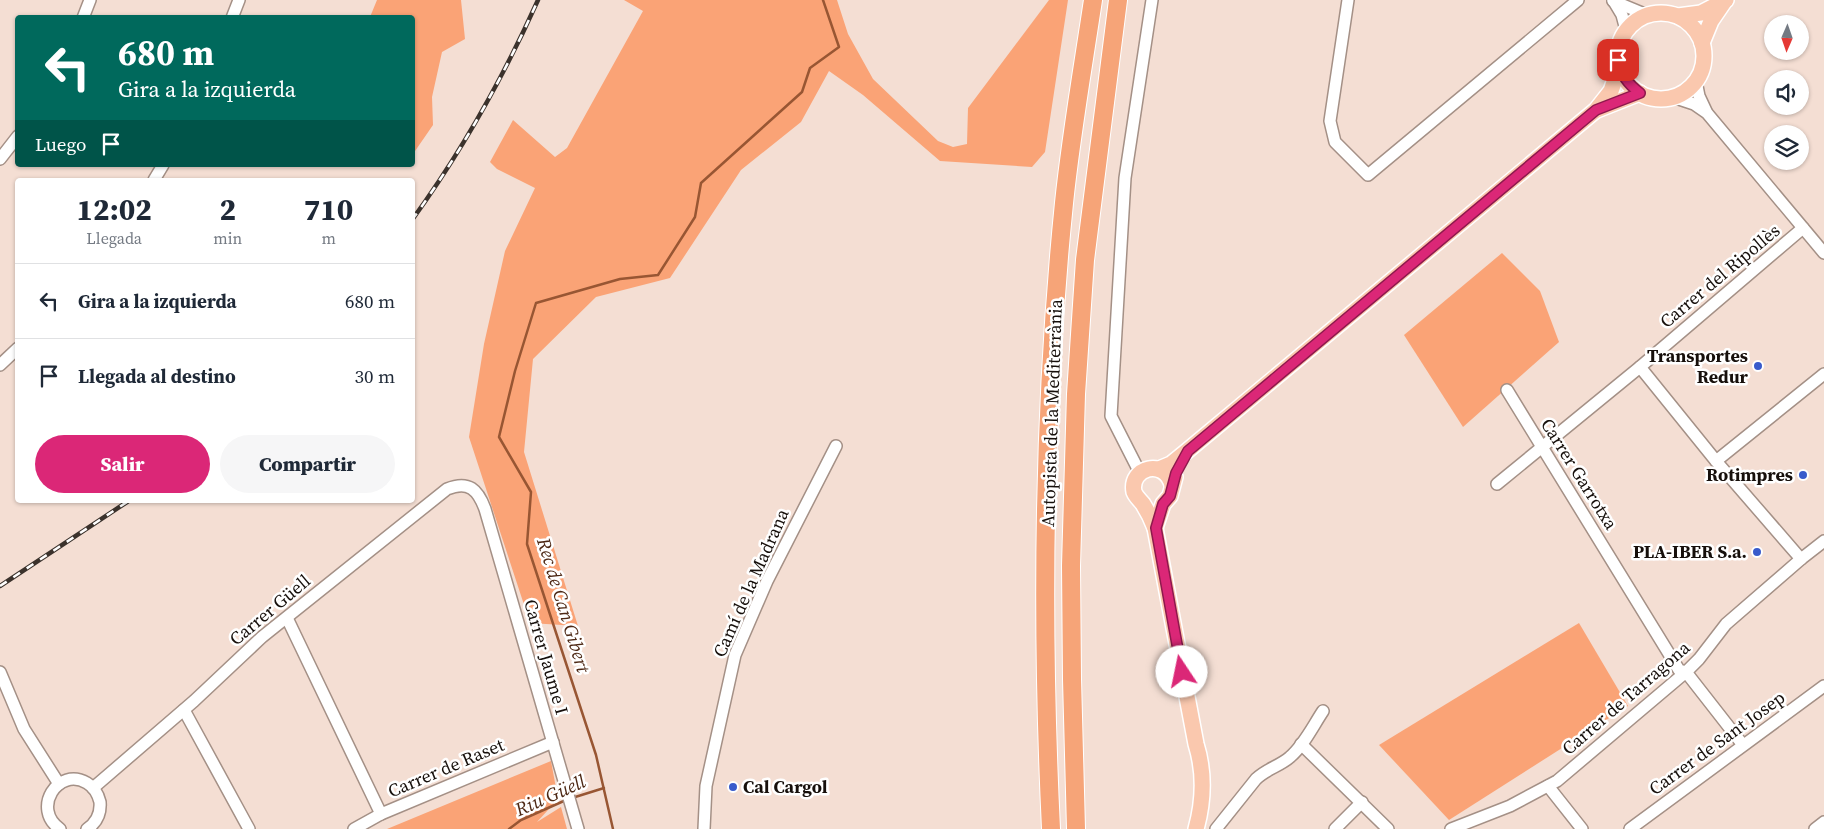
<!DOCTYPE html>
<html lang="es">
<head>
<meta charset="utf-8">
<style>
  :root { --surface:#fff; --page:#f6f6f7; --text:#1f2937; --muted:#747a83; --line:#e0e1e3; --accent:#db2777 }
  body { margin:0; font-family:"Source Serif 4",serif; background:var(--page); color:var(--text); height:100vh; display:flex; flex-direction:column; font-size:19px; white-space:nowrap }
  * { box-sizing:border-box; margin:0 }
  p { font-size:16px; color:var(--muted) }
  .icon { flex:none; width:28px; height:28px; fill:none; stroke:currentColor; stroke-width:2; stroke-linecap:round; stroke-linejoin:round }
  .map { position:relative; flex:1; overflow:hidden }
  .panel { position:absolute; left:15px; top:178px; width:400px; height:325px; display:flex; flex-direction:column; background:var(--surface); border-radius:5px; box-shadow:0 1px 4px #0004 }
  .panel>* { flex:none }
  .guide { position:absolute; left:15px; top:15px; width:400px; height:152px; border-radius:5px; box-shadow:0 1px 4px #0004; background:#00695c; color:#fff; overflow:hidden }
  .needle { width:32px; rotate:182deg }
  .fabs { position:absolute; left:1764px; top:15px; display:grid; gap:10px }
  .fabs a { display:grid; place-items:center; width:45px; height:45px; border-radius:50%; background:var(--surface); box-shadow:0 1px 4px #0004; font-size:25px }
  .pin { position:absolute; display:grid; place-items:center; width:42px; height:42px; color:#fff; margin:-21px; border-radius:10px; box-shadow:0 2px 8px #0006 }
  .me { position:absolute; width:55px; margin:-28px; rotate:349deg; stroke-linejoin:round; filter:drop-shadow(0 0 4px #0008) }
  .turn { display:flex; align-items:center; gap:18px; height:105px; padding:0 20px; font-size:22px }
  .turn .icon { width:65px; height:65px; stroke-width:2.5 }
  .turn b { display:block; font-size:35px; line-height:42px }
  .then { display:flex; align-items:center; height:48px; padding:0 20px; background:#0003; gap:10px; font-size:19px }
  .eta { display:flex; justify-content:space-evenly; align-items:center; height:85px; text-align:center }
  .eta b { font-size:30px; font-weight:800; line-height:35px }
  .button { display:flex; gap:10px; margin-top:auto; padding:10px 20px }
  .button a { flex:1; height:58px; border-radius:30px; background:var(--accent); color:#fff; font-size:20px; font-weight:800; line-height:58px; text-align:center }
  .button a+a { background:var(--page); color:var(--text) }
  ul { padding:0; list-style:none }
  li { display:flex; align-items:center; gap:15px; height:75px; padding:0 20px; border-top:1px solid var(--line) }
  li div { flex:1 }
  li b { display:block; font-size:19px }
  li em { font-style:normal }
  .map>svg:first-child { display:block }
  .green { fill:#faa376 }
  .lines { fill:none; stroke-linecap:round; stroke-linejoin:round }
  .stream { stroke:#985633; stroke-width:2.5 }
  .minor-casing { stroke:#a49086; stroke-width:14 }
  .major-casing { stroke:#fff; stroke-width:18 }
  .highway-casing { stroke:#fff; stroke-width:20 }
  .minor { stroke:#fff; stroke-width:11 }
  .major { stroke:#fac8ae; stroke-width:15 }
  .highway { stroke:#f6a478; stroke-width:18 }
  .rail-casing { stroke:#3b322c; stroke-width:4.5 }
  .rail { stroke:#fff; stroke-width:2.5; stroke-dasharray:8; stroke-linecap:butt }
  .route-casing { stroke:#8e194d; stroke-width:12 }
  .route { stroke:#db2777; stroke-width:9 }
  .poi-dot { fill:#385acb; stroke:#fff; stroke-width:2 }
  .labels { text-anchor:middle; stroke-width:5; stroke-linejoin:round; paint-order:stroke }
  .street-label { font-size:18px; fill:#160f0b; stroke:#fff }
  .poi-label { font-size:18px; font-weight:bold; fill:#160f0b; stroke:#fff; text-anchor:end }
  .water-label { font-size:19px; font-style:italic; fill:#4d2814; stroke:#fff }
</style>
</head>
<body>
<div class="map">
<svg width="1824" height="829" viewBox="0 0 1824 829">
  <rect width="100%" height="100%" fill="#f4ded3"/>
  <g class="green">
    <polygon points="377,0 461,0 465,39 442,52 432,97 433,125 413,154 412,18 370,17"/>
    <polygon points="624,0 837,0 848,34 873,79 938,141 953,147 967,144 968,108 1049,0 1068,0 1045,152 1032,167 940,161 863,95 829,71 801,122 741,170 670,278 596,297 533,359 524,452 578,626 530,623 469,437 484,344 505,251 535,188 497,169 490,162 513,120 555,157 567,148 643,11"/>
    <polygon points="1502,253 1540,291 1559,342 1463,427 1404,335"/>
    <polygon points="1579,623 1628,706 1449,820 1379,745"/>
    <polygon points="551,761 558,799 537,822 561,807 567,829 387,829"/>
  </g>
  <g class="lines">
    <g class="stream">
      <polyline points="572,798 604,788"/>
      <polyline points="509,829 521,820 566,800"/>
      <polyline points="613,829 596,755 527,544 531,492 499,437 515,371 536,303 620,279 658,275 695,217 701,183 802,92 810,68 839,47 823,0"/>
    </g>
    <defs>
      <g id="minor">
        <polyline points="1348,0 1330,121 1335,142 1368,175 1578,0"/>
        <polyline points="1613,0 1622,15 1626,30"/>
        <polyline points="1613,1 1647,15"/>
        <polyline points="83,18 90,0"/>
        <polyline points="232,18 239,0"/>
        <polyline points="1696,81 1699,96 1706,111"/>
        <polyline points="1673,97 1694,104 1707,113 1824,253"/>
        <polyline points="0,159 18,136"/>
        <polyline points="154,180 163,165"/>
        <polyline points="0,365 18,348"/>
        <polyline points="1640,367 1716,461 1801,559"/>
        <polyline points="1507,390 1679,670 1686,672 1743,745"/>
        <polyline points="1716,461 1824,374"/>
        <polyline points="1140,473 1111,416 1125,178 1152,0"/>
        <polyline points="1497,484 1640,367 1803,228"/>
        <polyline points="287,618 381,814"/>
        <polyline points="0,672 24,729 59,784"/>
        <polyline points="184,710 249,829"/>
        <polyline points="1301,744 1388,829"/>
        <polyline points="1548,786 1582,829"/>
        <path d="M93 788 194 701 262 637 447 489C469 480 478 490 485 509L578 829"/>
        <path d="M60 829C31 809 58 766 87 783 94 787 98 794 100 802 101 814 96 823 87 829"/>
        <polyline points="354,829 381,814 553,742"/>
        <polyline points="704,829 706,786 735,655 767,581 836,446"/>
        <path d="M1216 829 1256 779C1266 769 1280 766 1290 757 1304 745 1313 726 1323 711"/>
        <polyline points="1335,829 1362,802"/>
        <polyline points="1451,829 1510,806 1557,781 1686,672 1699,659 1726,624 1801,559 1824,541"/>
        <polyline points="1630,829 1824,686"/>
        <polyline points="1815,829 1824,822"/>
      </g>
      <g id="major">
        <circle cx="1661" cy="56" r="43"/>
        <polyline points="1678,16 1701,13 1726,0"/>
        <polyline points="1702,43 1711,21 1724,2"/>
        <polyline points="1597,110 1640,93"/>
        <polyline points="1159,469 1171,464 1187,451 1596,110 1611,91 1619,68"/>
        <path d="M1172 485C1165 458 1129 467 1134 492 1136 497 1140 500 1143 504 1148 512 1152 520 1155 528L1196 744C1205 773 1204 800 1196 829"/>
        <polyline points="1155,528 1163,504 1170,496 1175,477"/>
      </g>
      <g id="highway">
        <path d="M1051 829C1041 621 1043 410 1064 203 1071 135 1083 67 1093 0"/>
        <polyline points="1076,829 1072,679 1071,566 1076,394 1085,260 1118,0"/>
      </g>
    </defs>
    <use href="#minor" class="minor-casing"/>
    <use href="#major" class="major-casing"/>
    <use href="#highway" class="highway-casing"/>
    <use href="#minor" class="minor"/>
    <use href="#major" class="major"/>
    <use href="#highway" class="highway"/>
    <defs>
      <g id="rail">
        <path d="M412 220C462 151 503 78 538 0"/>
        <polyline points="0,586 130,500"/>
      </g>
    </defs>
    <use href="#rail" class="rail-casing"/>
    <use href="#rail" class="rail"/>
  </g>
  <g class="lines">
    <defs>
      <path id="route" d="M1182 672 1156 528 1163 504 1170 496 1176 473 1188 451 1596 110 1640 93C1628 84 1621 75 1618 60"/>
    </defs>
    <use href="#route" class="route-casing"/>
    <use href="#route" class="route"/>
  </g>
  <g class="poi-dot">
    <circle cx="1758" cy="366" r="5"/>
    <circle cx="1803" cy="475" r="5"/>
    <circle cx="1757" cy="552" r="5"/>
    <circle cx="733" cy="787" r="5"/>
  </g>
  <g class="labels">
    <g class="street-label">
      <text transform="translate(1720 276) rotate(-40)" y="6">Carrer del Ripollès</text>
      <text transform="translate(1052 413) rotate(-88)" y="6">Autopista de la Mediterrània</text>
      <text transform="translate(1579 474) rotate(58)" y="6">Carrer Garrotxa</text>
      <text transform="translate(751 583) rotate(-66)" y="6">Camí de la Madrana</text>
      <text transform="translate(270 610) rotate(-40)" y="6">Carrer Güell</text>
      <text transform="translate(546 657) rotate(74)" y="6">Carrer Jaume I</text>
      <text transform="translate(1626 698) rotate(-41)" y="6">Carrer de Tarragona</text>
      <text transform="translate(1717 743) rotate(-36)" y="6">Carrer de Sant Josep</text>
      <text transform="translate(446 768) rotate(-23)" y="6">Carrer de Raset</text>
    </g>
    <g class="poi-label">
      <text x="1748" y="362">Transportes<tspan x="1748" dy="21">Redur</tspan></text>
      <text x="1793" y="481">Rotimpres</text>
      <text x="1747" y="558">PLA-IBER S.a.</text>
      <text x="743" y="793" text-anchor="start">Cal Cargol</text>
    </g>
    <g class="water-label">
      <text transform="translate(564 605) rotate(73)" y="7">Rec de Can Gibert</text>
      <text transform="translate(550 795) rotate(-24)" y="7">Riu Güell</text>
    </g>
  </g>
</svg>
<div class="fabs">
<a><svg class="needle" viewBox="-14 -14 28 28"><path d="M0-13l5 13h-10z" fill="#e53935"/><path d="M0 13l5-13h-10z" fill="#747a83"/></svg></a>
<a><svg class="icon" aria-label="sound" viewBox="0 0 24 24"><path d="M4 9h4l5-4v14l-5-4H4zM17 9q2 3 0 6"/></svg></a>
<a><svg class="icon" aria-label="layers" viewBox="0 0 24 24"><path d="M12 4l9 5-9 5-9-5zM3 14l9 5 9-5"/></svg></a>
</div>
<div class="pin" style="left:1618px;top:60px;background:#d93025"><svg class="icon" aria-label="arrive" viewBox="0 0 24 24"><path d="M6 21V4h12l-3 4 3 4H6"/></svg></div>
<svg class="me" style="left:1182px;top:672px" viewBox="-20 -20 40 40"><circle r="19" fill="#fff"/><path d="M0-13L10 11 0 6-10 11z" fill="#db2777"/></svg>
<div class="guide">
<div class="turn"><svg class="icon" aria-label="left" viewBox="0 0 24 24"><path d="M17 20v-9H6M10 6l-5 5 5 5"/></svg><div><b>680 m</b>Gira a la izquierda</div></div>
<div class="then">Luego<svg class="icon" aria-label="arrive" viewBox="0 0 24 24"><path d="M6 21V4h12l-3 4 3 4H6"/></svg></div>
</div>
<section class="panel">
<div class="eta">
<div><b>12:02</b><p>Llegada</p></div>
<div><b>2</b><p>min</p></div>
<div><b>710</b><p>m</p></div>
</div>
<ul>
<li><svg class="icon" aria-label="left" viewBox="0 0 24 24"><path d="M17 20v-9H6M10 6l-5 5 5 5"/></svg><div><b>Gira a la izquierda</b></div><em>680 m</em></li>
<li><svg class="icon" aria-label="arrive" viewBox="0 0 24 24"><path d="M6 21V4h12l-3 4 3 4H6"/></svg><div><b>Llegada al destino</b></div><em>30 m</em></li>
</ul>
<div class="button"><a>Salir</a><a>Compartir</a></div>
</section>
</div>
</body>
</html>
